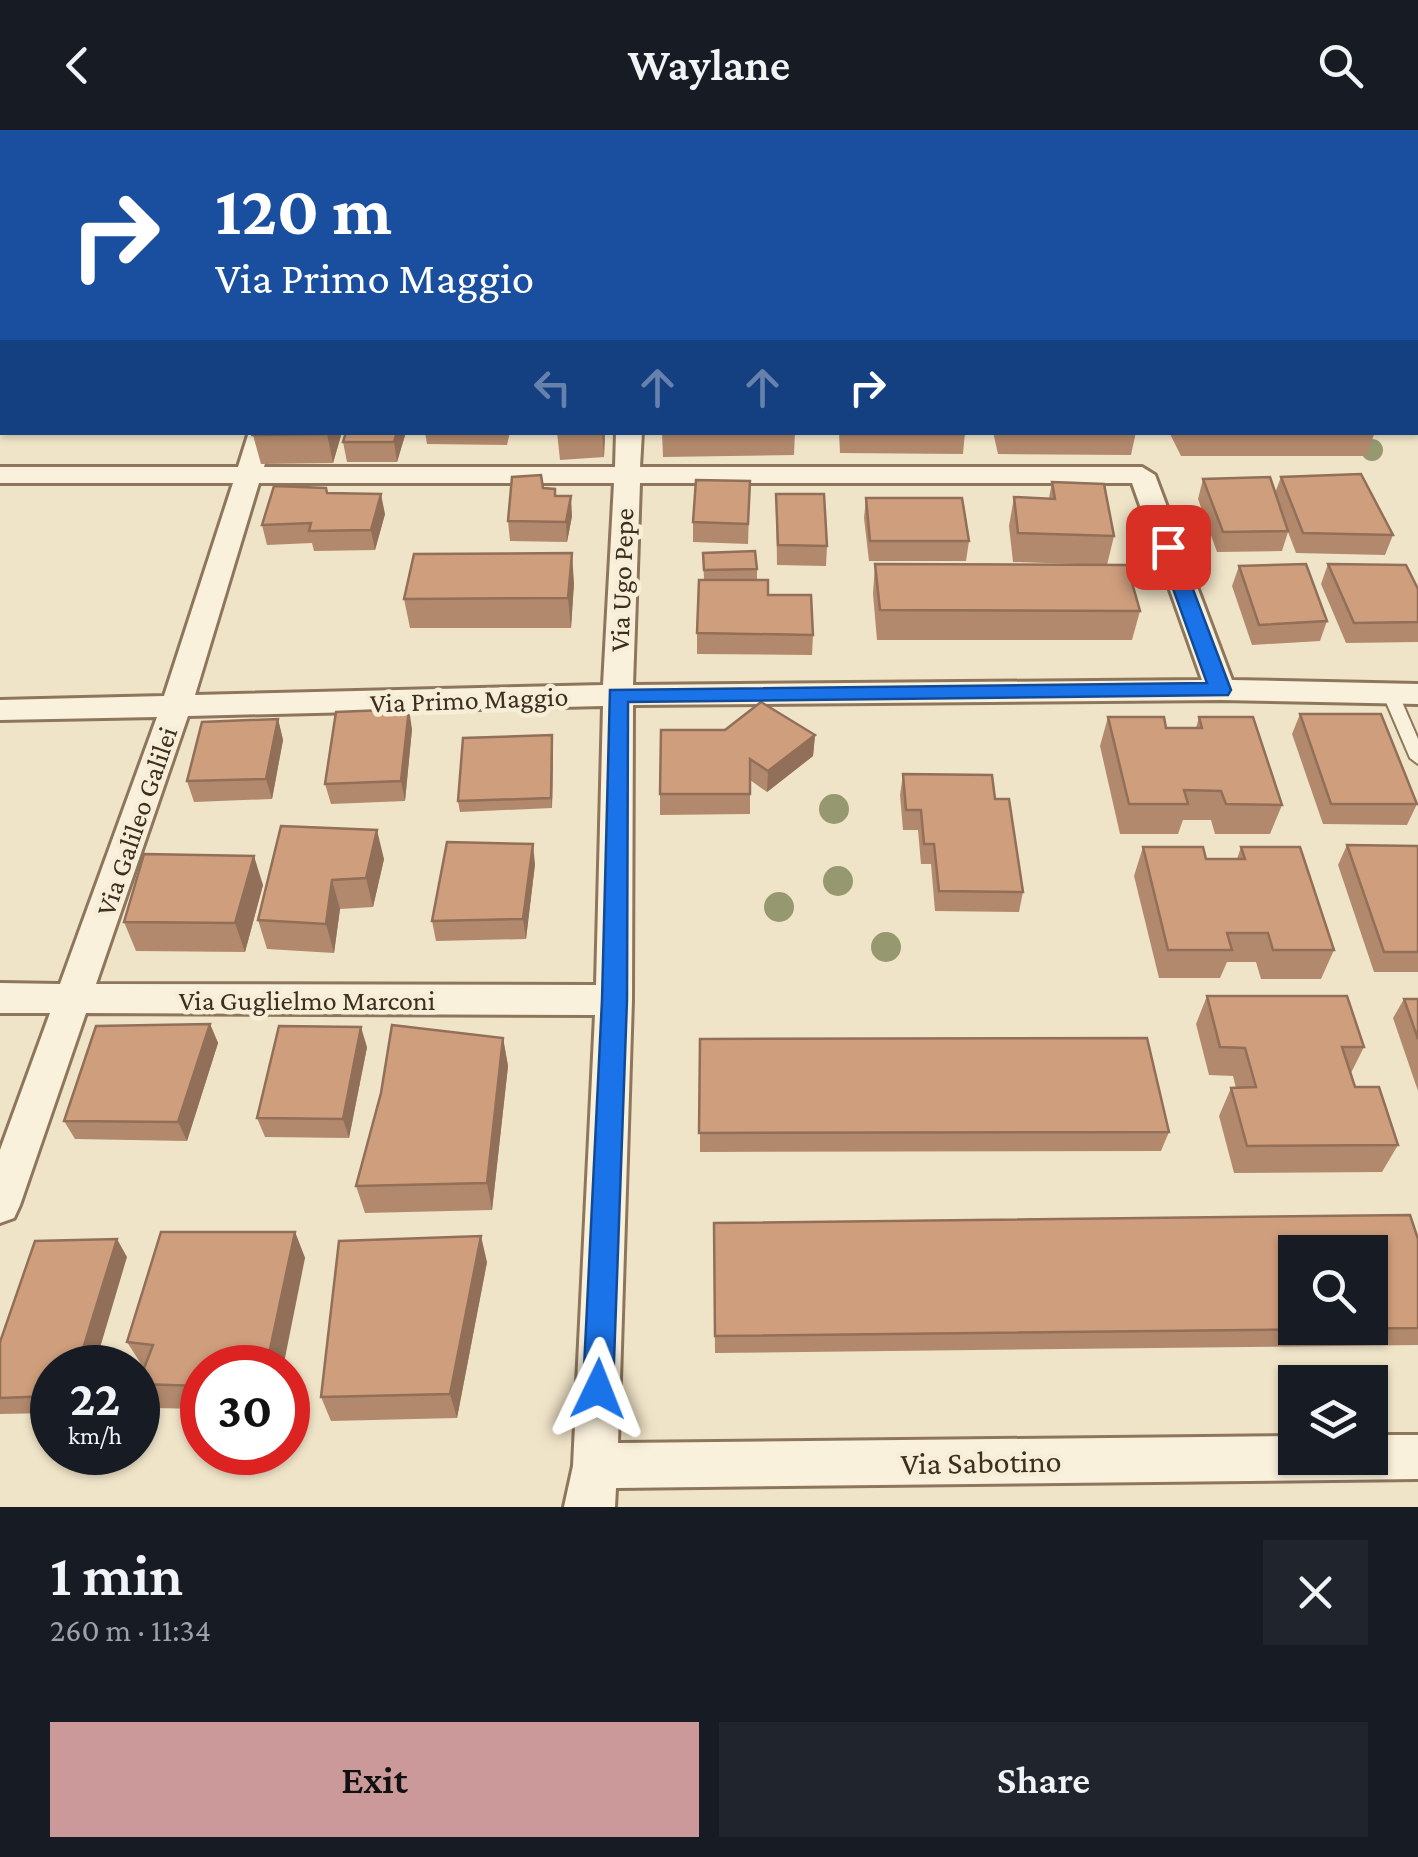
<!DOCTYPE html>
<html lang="en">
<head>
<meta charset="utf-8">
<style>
  :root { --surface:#171b24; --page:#20242c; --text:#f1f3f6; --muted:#9ea1a6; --accent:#cc999b }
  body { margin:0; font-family:"Crimson Pro",serif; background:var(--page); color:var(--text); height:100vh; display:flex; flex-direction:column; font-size:38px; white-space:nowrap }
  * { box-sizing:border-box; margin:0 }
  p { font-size:32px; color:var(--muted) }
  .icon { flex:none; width:55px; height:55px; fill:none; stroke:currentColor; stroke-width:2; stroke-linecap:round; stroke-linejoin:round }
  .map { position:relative; height:1377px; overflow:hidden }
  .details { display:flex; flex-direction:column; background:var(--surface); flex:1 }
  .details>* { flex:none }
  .guide { position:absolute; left:0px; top:0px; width:1420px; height:305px; box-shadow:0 2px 8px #0004; background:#1a4fa0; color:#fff; overflow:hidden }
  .buttons { position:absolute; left:1278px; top:1105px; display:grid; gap:20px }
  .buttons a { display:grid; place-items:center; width:110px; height:110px; border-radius:0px; background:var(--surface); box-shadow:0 2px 8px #0004; font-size:50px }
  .speed { position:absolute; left:30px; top:1215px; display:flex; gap:20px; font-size:50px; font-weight:700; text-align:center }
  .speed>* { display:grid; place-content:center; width:130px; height:130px; border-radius:50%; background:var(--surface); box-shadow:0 2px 8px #0004; line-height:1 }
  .speed small { font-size:25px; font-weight:400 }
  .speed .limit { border:15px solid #d22; background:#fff; color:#111 }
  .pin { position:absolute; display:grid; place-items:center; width:85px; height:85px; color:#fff; margin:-42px; border-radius:20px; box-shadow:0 5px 15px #0006 }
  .me { position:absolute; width:110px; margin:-55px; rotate:2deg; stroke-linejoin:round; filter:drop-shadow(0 0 8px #0008) }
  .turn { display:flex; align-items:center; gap:35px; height:210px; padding:0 50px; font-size:45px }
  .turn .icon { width:130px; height:130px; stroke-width:2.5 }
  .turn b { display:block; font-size:70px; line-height:85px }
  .lanes { display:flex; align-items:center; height:95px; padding:0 50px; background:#0003; justify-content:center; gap:50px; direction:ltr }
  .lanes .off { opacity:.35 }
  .round { display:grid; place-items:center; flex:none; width:105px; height:105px; border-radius:0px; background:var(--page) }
  .headline { display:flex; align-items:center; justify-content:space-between; height:170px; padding:0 50px }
  h1 { font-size:60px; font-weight:600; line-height:75px }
  .button { display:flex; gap:20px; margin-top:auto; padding:20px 50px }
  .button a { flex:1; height:115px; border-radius:0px; background:var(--accent); color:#111; font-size:40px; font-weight:600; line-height:115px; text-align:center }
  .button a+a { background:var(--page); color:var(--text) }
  header { display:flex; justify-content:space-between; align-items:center; height:130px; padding:0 50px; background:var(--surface); font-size:45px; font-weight:600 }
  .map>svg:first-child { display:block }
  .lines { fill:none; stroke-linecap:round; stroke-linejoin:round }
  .lane-casing { stroke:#8d765c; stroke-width:4 }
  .street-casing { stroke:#8d765c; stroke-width:6 }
  .secondary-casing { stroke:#6f573f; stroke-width:52 }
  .lane { fill:#faf1dc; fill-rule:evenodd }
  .street { fill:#faf1dc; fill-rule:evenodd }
  .secondary { stroke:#faf1dc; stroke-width:48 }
  .tree { fill:#96986f }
  .wall { fill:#b2896c }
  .shaded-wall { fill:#916f58 }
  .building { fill:#cf9f7d; stroke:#916f58; stroke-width:2.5; fill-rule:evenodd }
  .route { fill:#1a73e8; stroke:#114b97; stroke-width:2.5 }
  .labels { text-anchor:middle; stroke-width:9; stroke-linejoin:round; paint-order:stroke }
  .street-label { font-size:28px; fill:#3d2e20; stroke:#f7eed8 }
  .near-street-label { font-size:32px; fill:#3d2e20; stroke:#f7eed8 }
</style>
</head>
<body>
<header><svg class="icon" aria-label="back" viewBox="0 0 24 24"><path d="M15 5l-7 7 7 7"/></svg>Waylane<svg class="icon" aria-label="search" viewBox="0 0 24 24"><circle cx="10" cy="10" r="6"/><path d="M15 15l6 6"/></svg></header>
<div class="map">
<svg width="1418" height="1377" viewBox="0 0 1418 1377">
  <rect width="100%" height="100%" fill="#f0e4c8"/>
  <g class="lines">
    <defs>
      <polygon id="lane" points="1391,560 1399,565 1418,609 1418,634 1410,628 1383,565"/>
      <g id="street">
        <polygon points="641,0 661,0 661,2 642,2"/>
        <polygon points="1192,0 1212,0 1212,2 1193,2"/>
        <polygon points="1396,0 1416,0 1416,2 1397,2"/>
        <rect x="0" y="207" width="2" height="14"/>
        <path d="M249 302H274L264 337H615L616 302H642L640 337H1142L1155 345 1232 550 1418 554V574L1221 570 633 575 632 870 618 1313 1295 1306V1328H1370V1305H1418V1349L616 1358 615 1377H564L573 1336 595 885 86 883 20 1075 14 1088 0 1093V1020L50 883H0V853L60 854 157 587 0 590V570L164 566 233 353H0V337H238ZM259 353H614L603 555 195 565ZM640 353H1132L1202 550 633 555ZM603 576 596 855 96 854 188 586Z"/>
      </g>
      <g id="secondary">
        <polyline points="57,2 59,0"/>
        <polyline points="0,126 2,120"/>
      </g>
    </defs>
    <use href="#lane" class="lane-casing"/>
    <use href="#street" class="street-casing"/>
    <use href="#secondary" class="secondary-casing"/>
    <use href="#lane" class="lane"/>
    <use href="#street" class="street"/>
    <use href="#secondary" class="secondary"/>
  </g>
  <g class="tree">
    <circle cx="1372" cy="320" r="11"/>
    <circle cx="834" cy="679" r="15"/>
    <circle cx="838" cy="751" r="15"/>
    <circle cx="779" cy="777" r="15"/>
    <circle cx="886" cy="817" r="15"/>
  </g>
  <g class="wall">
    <polygon points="332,0 387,0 385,2 333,2"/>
    <rect x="884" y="0" width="47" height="2"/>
    <polygon points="1059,0 1108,0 1107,2 1059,2"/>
    <rect x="1217" y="0" width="60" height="2"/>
    <polygon points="342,302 333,333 261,334 253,305"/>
    <polygon points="406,302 397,332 347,332 343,312"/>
    <polygon points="425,302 510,302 507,315 427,314"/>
    <polygon points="557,302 605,302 604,327 560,330"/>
    <polygon points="662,302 795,302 794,325 663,327"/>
    <polygon points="839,302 965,302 963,324 840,323"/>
    <polygon points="993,302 1136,302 1131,325 998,324"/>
    <polygon points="1169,302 1375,302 1366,326 1181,326"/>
    <polygon points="1281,347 1393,405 1385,425 1296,423 1288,402 1282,421 1217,422 1198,369 1203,349 1275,363"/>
    <polygon points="750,351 748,414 693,412 693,392"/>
    <polygon points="1052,352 1114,406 1107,435 1013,432 1009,396 1014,367 1049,368"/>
    <polygon points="543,358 555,366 572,386 567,412 510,411 508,391"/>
    <polygon points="327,363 385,384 375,420 314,421 312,413 267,415 262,395"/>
    <polygon points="776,364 827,416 826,436 777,435"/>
    <polygon points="866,368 969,411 966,431 869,431 864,388"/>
    <polygon points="703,423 757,439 757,449 768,465 813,505 812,525 697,524 697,503 704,450"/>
    <polygon points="875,434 1140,481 1132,510 877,510 873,464"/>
    <polygon points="1328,434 1418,459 1418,512 1346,513 1321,454"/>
    <polygon points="1239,436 1327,491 1320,511 1252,515 1232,456"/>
    <polygon points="574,453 571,498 410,498 404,469"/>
    <polygon points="1300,584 1417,674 1407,695 1323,694 1292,604"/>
    <polygon points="1108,587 1166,598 1196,598 1199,587 1282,675 1270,704 1215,704 1211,690 1183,690 1178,704 1120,704 1100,616"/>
    <polygon points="278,589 283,610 272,669 194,672 187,651"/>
    <polygon points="412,599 405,671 331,674 325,654"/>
    <polygon points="815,605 813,626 767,662 750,650 750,684 660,685 660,664"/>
    <polygon points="553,615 552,678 460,682 458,671"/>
    <polygon points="903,644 995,669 1023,762 1019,782 935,781 931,734 921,734 918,700 903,700 900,665"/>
    <polygon points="281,696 384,729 373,777 340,779 334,823 267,819 258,790"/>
    <polygon points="1347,715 1418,716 1418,842 1374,842 1338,735"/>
    <polygon points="1143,717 1206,729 1237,729 1241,717 1334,820 1321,849 1261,849 1256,832 1227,832 1220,848 1159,848 1134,746"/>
    <polygon points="535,734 526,809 436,811 432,791"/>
    <polygon points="263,755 245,822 136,821 124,792"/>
    <polygon points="1207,866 1364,917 1351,943 1355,957 1398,1015 1382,1042 1234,1043 1219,986 1231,958 1236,958 1233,946 1209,945 1196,894"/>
    <polygon points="1404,869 1418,869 1418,961 1393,888"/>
    <polygon points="210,894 218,913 187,1011 75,1009 64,991"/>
    <polygon points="503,908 508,936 492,1080 365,1083 356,1056"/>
    <polygon points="700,909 1169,1002 1161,1021 700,1022"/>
    <polygon points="367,917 349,1008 265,1007 257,988"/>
    <polygon points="714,1093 1418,1109 1418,1215 715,1223"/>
    <polygon points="295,1102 305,1128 202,1238 202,1279 153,1278 138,1254 144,1237 143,1237 127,1212"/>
    <polygon points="127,1127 52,1238 52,1283 0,1284 0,1212"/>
    <polygon points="487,1132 457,1288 331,1291 321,1267"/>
  </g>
  <g class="shaded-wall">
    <polygon points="1,0 30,0 28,2 2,2 2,35 0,38"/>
    <polygon points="328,302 342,302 333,333 327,304"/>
    <polygon points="397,302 406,302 397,332 394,312"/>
    <polygon points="602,302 605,302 604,327"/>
    <polygon points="381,364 385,384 375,420 371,400"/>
    <polygon points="571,366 572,386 567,412 566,392"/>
    <polygon points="572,423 574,453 571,498 568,468"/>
    <polygon points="409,579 412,599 405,671 401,651"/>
    <polygon points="278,589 283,610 272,669 266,649"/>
    <polygon points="552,605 553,615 552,678 551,668"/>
    <polygon points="815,605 813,626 767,662 768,641"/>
    <polygon points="377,700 384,729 373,777 366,748"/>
    <polygon points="533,714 535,734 526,809 523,789"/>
    <polygon points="254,726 263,755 245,822 235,793"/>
    <polygon points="332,750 340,779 334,823 326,794"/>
    <polygon points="210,894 218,913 187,1011 178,992"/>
    <polygon points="361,897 367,917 349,1008 343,989"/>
    <polygon points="503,908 508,936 492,1080 487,1053"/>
    <polygon points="295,1102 305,1128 283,1238 266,1238"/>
    <polygon points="481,1106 487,1132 457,1288 450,1264"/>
    <polygon points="117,1109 127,1127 94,1238 77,1238"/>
  </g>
  <g class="building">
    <polygon points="1314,0 1359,0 1360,2 1315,2"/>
    <polygon points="255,302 328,302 327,304 253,305"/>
    <polygon points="346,302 397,302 394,312 343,312"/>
    <rect x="841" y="302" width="124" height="2"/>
    <polygon points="1361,344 1393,405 1303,403 1281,347"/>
    <polygon points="541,345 543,358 555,359 555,366 571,366 566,392 508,391 512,347"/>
    <polygon points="1270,347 1288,401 1223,402 1203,349"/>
    <polygon points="696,350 750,351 748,394 693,392"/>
    <polygon points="1052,352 1104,354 1114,406 1018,403 1014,367 1055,369"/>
    <polygon points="274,356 326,358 327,363 381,364 371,400 309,401 311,393 262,395"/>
    <polygon points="776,364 824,364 827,416 778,415"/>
    <polygon points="866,368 962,368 969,411 870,411"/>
    <polygon points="755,421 757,439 704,440 703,423"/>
    <polygon points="572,423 568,468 404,469 414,424"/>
    <polygon points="875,434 1127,435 1140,481 880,480"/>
    <polygon points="1306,434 1327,491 1259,495 1239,436"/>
    <polygon points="1328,434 1406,435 1418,459 1418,492 1354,493"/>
    <polygon points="699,450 768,450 768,465 811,465 813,505 697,503"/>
    <polygon points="761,572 815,605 768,641 750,629 750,664 660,664 661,600 725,600"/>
    <polygon points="409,579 401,651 325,654 336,582"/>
    <polygon points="1300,584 1381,584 1417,674 1331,674"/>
    <polygon points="1108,587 1164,587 1166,598 1202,598 1199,587 1253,587 1282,675 1226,674 1221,661 1184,660 1188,674 1129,674"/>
    <polygon points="278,589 266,649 187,651 202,592"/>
    <polygon points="552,605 551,668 458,671 463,608"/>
    <polygon points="903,644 992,645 995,669 1009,669 1023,762 939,761 934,714 924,714 921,680 906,680"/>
    <polygon points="281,696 377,700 366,748 332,750 326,794 258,790"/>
    <polygon points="447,712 533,714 523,789 432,791"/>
    <polygon points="1347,715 1418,716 1418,822 1384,822"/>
    <polygon points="1143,717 1203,717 1206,729 1245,729 1241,717 1300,717 1334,820 1273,820 1268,803 1227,803 1232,820 1168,820"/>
    <polygon points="144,724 254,726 235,793 124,792"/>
    <polygon points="1207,866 1347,866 1364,917 1342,917 1355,957 1379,957 1398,1015 1247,1016 1231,958 1256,957 1245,918 1220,917"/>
    <polygon points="1404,869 1418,869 1418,909"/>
    <polygon points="210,894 178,992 64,991 96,896"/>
    <polygon points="392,895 503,908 487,1053 356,1056 381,963"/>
    <polygon points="279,896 361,897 343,989 257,988"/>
    <polygon points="1147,908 1169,1002 699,1003 700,909"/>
    <path d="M1410 1085 1418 1109V1198L715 1206 714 1093ZM1295 1122H1370V1198H1295Z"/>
    <polygon points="161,1102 295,1102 266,1238 202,1238 202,1256 138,1254 153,1215 127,1212"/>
    <polygon points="481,1106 450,1264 321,1267 339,1111"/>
    <polygon points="117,1109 77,1238 52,1238 52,1266 0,1268 0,1212 35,1111"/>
  </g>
  <polygon class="route" points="1168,411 1177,417 1231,560 1228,565 628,572 627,870 613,1259 609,1269 598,1274 587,1269 583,1259 602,870 610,560 1207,553 1158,417"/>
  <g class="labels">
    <g class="street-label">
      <text transform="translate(621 450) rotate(-88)" y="10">Via Ugo Pepe</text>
      <text transform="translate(469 569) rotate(-2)" y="10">Via Primo Maggio</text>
      <text transform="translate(136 691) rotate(-71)" y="10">Via Galileo Galilei</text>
      <text x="307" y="880">Via Guglielmo Marconi</text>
    </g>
    <g class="near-street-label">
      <text transform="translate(981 1332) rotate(-1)" y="11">Via Sabotino</text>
    </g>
  </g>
</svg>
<div class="buttons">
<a><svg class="icon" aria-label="search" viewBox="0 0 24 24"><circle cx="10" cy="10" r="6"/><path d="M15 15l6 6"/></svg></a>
<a><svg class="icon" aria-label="layers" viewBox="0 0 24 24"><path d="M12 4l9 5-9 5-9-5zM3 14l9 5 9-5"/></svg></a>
</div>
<div class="speed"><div>22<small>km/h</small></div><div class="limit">30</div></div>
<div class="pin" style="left:1168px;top:417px;background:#d93025"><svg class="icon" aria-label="arrive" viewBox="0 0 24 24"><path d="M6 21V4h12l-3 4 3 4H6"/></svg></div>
<svg class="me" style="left:598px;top:1259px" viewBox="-20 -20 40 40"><path d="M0-17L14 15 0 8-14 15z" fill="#1a73e8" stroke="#fff" stroke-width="4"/></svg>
<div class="guide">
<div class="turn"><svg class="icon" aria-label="right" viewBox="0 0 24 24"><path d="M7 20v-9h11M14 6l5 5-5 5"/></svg><div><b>120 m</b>Via Primo Maggio</div></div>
<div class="lanes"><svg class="icon off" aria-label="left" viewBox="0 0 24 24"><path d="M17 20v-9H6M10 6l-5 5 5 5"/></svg><svg class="icon off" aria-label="ahead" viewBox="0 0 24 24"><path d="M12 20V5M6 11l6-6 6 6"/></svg><svg class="icon off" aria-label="ahead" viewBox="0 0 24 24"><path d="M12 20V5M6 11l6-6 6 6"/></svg><svg class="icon" aria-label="right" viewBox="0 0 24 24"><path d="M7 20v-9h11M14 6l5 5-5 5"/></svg></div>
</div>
</div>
<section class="details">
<div class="headline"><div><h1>1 min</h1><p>260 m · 11:34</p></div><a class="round"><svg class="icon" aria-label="close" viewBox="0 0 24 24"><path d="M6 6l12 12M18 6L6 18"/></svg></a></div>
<div class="button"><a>Exit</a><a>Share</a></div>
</section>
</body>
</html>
